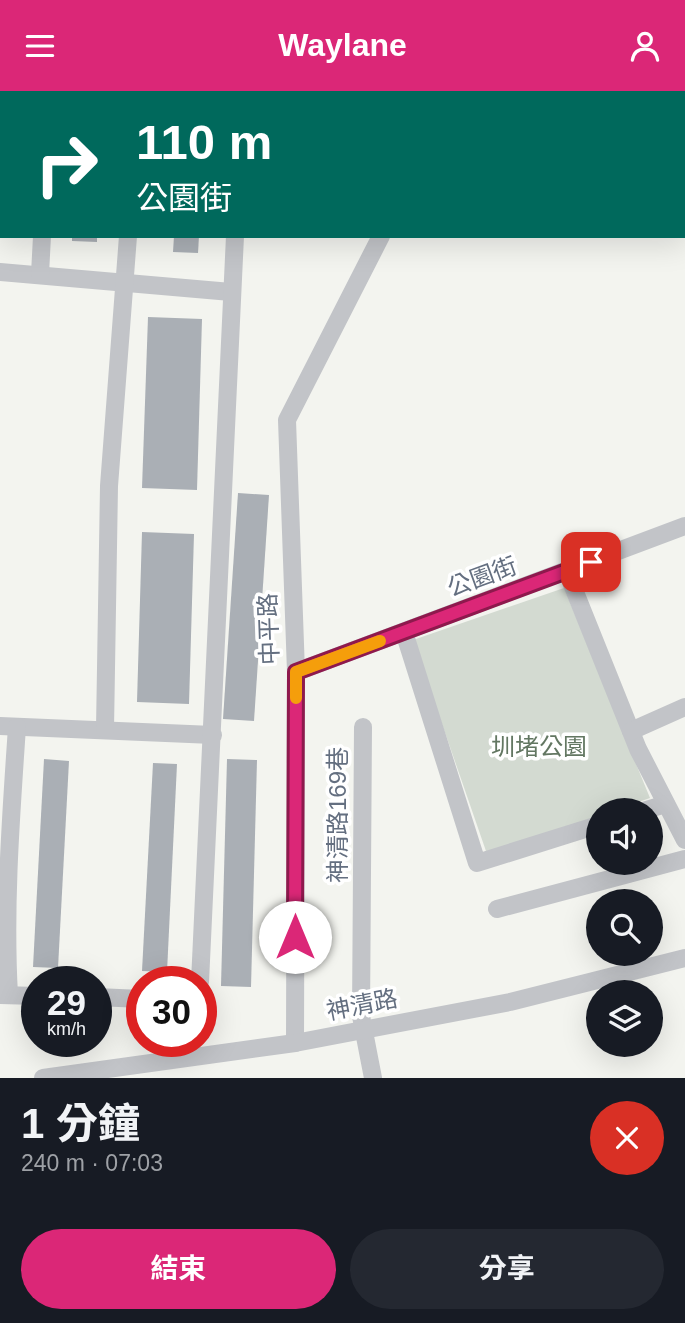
<!DOCTYPE html>
<html lang="zh-TW">
<head>
<meta charset="utf-8">
<style>
  :root { --surface:#171b24; --page:#242831; --text:#f1f3f6; --muted:#9ea1a6; --accent:#db2777 }
  body { margin:0; font-family:Helvetica,"Noto Sans TC",sans-serif; background:var(--page); color:var(--text); height:100vh; display:flex; flex-direction:column; font-size:26px; white-space:nowrap }
  * { box-sizing:border-box; margin:0 }
  p { font-size:23px; color:var(--muted) }
  .icon { flex:none; width:38px; height:38px; fill:none; stroke:currentColor; stroke-width:2; stroke-linecap:round; stroke-linejoin:round }
  .map { position:relative; height:987px; overflow:hidden }
  .panel { display:flex; flex-direction:column; background:var(--surface); flex:1 }
  .panel>* { flex:none }
  .guide { position:absolute; left:0px; top:0px; width:686px; height:147px; box-shadow:0 7px 28px #0002; background:#00695c; color:#fff; overflow:hidden }
  .buttons { position:absolute; left:586px; top:707px; display:grid; gap:14px }
  .buttons a { display:grid; place-items:center; width:77px; height:77px; border-radius:50%; background:var(--surface); box-shadow:0 7px 28px #0002; font-size:35px }
  .speed { position:absolute; left:21px; top:875px; display:flex; gap:14px; font-size:35px; font-weight:700; text-align:center }
  .speed>* { display:grid; place-content:center; width:91px; height:91px; border-radius:50%; background:var(--surface); box-shadow:0 7px 28px #0002; line-height:1 }
  .speed small { font-size:18px; font-weight:400 }
  .speed .limit { border:10px solid #d22; background:#fff; color:#111 }
  .pin { position:absolute; display:grid; place-items:center; width:60px; height:60px; color:#fff; margin:-30px; border-radius:14px; box-shadow:0 4px 10px #0006 }
  .me { position:absolute; width:77px; margin:-38px; rotate:0deg; stroke-linejoin:round; filter:drop-shadow(0 0 5px #0008) }
  .turn { display:flex; align-items:center; gap:24px; height:147px; padding:0 21px; font-size:32px }
  .turn .icon { width:91px; height:91px; stroke-width:2.5 }
  .turn b { display:block; font-size:49px; line-height:60px }
  .round { display:grid; place-items:center; flex:none; width:74px; height:74px; border-radius:37px; background:var(--page) }
  .head { display:flex; align-items:center; justify-content:space-between; height:119px; padding:0 21px }
  h1 { font-size:42px; font-weight:700; line-height:52px }
  .button { display:flex; gap:14px; margin-top:auto; padding:14px 21px }
  .button a { flex:1; height:80px; border-radius:42px; background:var(--accent); color:#fff; font-size:28px; font-weight:700; line-height:80px; text-align:center }
  .button a+a { background:var(--page); color:var(--text) }
  header { display:flex; justify-content:space-between; align-items:center; height:91px; padding:0 21px; background:var(--accent); color:#fff; font-size:32px; font-weight:700 }
  .map>svg:first-child { display:block }
  .green { fill:#d3dad1 }
  .building { fill:#aaafb5 }
  .lines { fill:none; stroke-linecap:round; stroke-linejoin:round }
  .minor { stroke:#c2c4c8; stroke-width:18 }
  .route-casing { stroke:#8e194d; stroke-width:18 }
  .route { stroke:#db2777; stroke-width:12 }
  .slow { stroke:#f59e0b; stroke-width:12 }
  .labels { text-anchor:middle; stroke-width:7; stroke-linejoin:round; paint-order:stroke }
  .street-label { font-size:24px; fill:#646f80; stroke:#fff }
  .park-label { font-size:24px; fill:#637762; stroke:#fff }
</style>
</head>
<body>
<header><svg class="icon" aria-label="menu" viewBox="0 0 24 24"><path d="M4 6h16M4 12h16M4 18h16"/></svg>Waylane<svg class="icon" aria-label="person" viewBox="0 0 24 24"><circle cx="12" cy="8" r="4"/><path d="M4 21q1-7 8-7t8 7"/></svg></header>
<div class="map">
<svg width="685" height="987" viewBox="0 0 685 987">
  <rect width="100%" height="100%" fill="#f3f4ef"/>
  <polygon class="green" points="564,497 650,707 615,719 598,719 598,725 487,763 413,549"/>
  <g class="building">
    <polygon points="72,145 97,145 97,151 72,150"/>
    <polygon points="174,145 199,145 198,162 173,161"/>
    <polygon points="148,226 202,228 197,399 142,397"/>
    <polygon points="238,402 269,404 254,630 223,628"/>
    <polygon points="142,441 194,443 189,613 137,611"/>
    <polygon points="44,668 69,670 58,877 33,876"/>
    <polygon points="227,668 257,669 251,896 221,895"/>
    <polygon points="153,672 177,673 167,881 142,880"/>
  </g>
  <g class="lines">
    <g class="minor">
      <polyline points="536,0 538,2"/>
      <polyline points="46,2 46,0"/>
      <polyline points="136,2 136,0"/>
      <polyline points="239,2 239,0"/>
      <polyline points="472,2 473,0"/>
      <polyline points="684,71 685,71"/>
      <polyline points="684,136 685,137"/>
      <polyline points="0,181 231,201"/>
      <polyline points="40,183 42,145"/>
      <polyline points="567,481 638,658 685,749"/>
      <polyline points="404,541 477,772 598,734"/>
      <polyline points="296,581 685,435"/>
      <polyline points="0,635 213,644"/>
      <polyline points="363,636 361,925 373,987"/>
      <polyline points="105,638 109,395 128,145"/>
      <polyline points="631,640 685,616"/>
      <polyline points="646,719 666,713"/>
      <polyline points="497,818 685,768"/>
      <polyline points="200,891 235,145"/>
      <polyline points="0,904 37,905"/>
      <path d="M9 904C4 815 11 725 17 636"/>
      <polyline points="96,906 142,908"/>
      <polyline points="295,952 296,581 287,329 381,145"/>
      <polyline points="43,987 295,952 510,911 685,867"/>
    </g>
  </g>
  <g class="lines">
    <defs>
      <polyline id="route" points="295,846 296,581 591,471"/>
    </defs>
    <use href="#route" class="route-casing"/>
    <use href="#route" class="route"/>
    <polyline class="slow" points="296,607 296,581 380,550"/>
  </g>
  <g class="labels">
    <g class="street-label">
      <text transform="translate(482 486) rotate(-20)" y="8">公園街</text>
      <text transform="translate(269 538) rotate(-92)" y="8">中平路</text>
      <text transform="translate(338 724) rotate(-90)" y="8">神清路169巷</text>
      <text transform="translate(362 914) rotate(-11)" y="8">神清路</text>
    </g>
    <g class="park-label">
      <text x="539" y="664">圳堵公園</text>
    </g>
  </g>
</svg>
<div class="buttons">
<a><svg class="icon" aria-label="sound" viewBox="0 0 24 24"><path d="M4 9h4l5-4v14l-5-4H4zM17 9q2 3 0 6"/></svg></a>
<a><svg class="icon" aria-label="search" viewBox="0 0 24 24"><circle cx="10" cy="10" r="6"/><path d="M15 15l6 6"/></svg></a>
<a><svg class="icon" aria-label="layers" viewBox="0 0 24 24"><path d="M12 4l9 5-9 5-9-5zM3 14l9 5 9-5"/></svg></a>
</div>
<div class="speed"><div>29<small>km/h</small></div><div class="limit">30</div></div>
<div class="pin" style="left:591px;top:471px;background:#d93025"><svg class="icon" aria-label="arrive" viewBox="0 0 24 24"><path d="M6 21V4h12l-3 4 3 4H6"/></svg></div>
<svg class="me" style="left:295px;top:846px" viewBox="-20 -20 40 40"><circle r="19" fill="#fff"/><path d="M0-13L10 11 0 6-10 11z" fill="#db2777"/></svg>
<div class="guide">
<div class="turn"><svg class="icon" aria-label="right" viewBox="0 0 24 24"><path d="M7 20v-9h11M14 6l5 5-5 5"/></svg><div><b>110 m</b>公園街</div></div>
</div>
</div>
<section class="panel">
<div class="head"><div><h1>1 分鐘</h1><p>240 m · 07:03</p></div><a class="round" style="background:#d93025;color:#fff"><svg class="icon" aria-label="close" viewBox="0 0 24 24"><path d="M6 6l12 12M18 6L6 18"/></svg></a></div>
<div class="button"><a>結束</a><a>分享</a></div>
</section>
</body>
</html>
